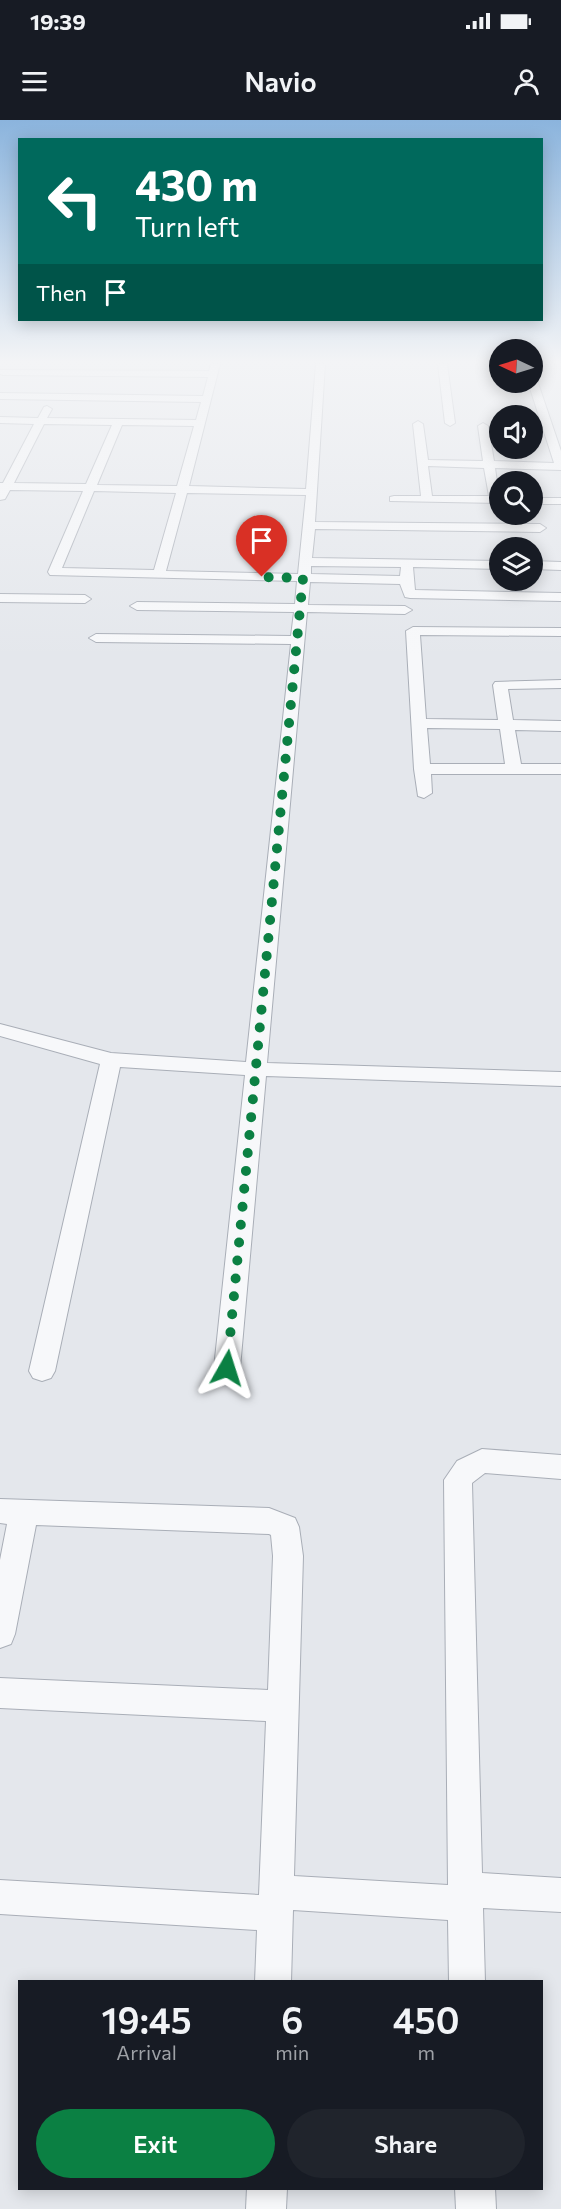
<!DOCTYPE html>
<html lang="en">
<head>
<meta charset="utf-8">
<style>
  :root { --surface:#171b24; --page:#20242c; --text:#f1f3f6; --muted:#9ea1a6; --accent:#0b8043 }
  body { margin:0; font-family:Commissioner,sans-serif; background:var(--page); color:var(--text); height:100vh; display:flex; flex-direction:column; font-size:22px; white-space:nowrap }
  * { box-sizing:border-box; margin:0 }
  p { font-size:20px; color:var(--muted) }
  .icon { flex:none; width:33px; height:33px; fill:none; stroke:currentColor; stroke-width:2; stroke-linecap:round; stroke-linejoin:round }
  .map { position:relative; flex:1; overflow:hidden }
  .side { position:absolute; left:18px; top:1860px; width:525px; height:210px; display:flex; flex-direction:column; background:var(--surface); border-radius:0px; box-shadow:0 3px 15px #0003 }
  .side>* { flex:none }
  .top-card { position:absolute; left:18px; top:18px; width:525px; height:183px; border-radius:0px; box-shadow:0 3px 15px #0003; background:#00695c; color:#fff; overflow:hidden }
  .needle { width:39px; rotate:274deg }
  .controls { position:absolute; left:489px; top:219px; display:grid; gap:12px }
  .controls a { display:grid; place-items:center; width:54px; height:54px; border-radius:50%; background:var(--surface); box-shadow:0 3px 15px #0003; font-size:30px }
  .pin { position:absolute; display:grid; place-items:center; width:51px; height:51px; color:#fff; margin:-62px -26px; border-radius:50% 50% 50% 0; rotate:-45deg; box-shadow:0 0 6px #0007 }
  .pin .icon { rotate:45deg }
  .me { position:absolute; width:66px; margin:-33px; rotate:6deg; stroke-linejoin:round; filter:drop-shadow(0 0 4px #0008) }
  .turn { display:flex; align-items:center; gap:21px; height:126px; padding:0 18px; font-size:27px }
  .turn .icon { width:78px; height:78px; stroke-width:2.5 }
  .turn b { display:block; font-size:42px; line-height:51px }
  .then { display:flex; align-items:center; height:57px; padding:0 18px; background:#0003; gap:12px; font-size:22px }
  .eta { display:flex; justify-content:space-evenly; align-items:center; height:102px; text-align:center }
  .eta b { font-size:36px; font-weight:600; line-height:42px }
  .cta { display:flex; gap:12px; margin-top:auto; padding:12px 18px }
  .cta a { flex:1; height:69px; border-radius:36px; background:var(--accent); color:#fff; font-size:24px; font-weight:600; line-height:69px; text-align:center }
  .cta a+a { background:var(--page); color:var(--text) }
  .status { display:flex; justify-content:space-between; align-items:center; height:42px; padding:0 30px; background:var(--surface); direction:ltr }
  .status svg { height:16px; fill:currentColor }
  header { display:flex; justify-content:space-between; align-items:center; height:78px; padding:0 18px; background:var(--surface); font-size:27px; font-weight:600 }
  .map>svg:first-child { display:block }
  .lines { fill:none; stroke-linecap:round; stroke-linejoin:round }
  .street-casing { stroke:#a9aeb7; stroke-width:2 }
  .street { fill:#f7f8fa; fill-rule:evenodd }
  .route { stroke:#0b8043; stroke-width:10; stroke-dasharray:0 18 }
</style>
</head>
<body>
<div class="status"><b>19:39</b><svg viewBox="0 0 49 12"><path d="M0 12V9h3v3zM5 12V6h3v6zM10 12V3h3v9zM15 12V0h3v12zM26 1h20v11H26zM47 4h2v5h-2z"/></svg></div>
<header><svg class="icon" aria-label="menu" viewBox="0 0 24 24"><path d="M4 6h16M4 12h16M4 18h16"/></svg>Navio<svg class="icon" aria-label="person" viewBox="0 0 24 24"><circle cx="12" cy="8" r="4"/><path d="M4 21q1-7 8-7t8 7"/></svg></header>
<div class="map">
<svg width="561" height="2089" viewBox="0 0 561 2089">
  <rect width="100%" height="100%" fill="#e4e7ec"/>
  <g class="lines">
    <defs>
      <g id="street">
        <path d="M211 244H220L189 366 306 369 316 244H325L315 402 540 404 546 408 540 412 315 409 312 438 500 441V449L413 447 415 470 561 473V481L410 478 405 477 400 464 310 462 308 485 405 486 412 490 405 494 307 492 267 943 561 952V966L266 956 240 1248 236 1255 227 1258 218 1255 214 1248 245 955 120 947 55 1251 51 1258 42 1261 33 1258 29 1251 100 944 0 916V904L111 933 246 942 291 524 96 522 89 518 96 514 291 516 294 492 137 490 130 486 137 482 295 484 297 461 50 455 48 452 83 371 10 370 5 379 0 380V363H3L34 304 0 303V297L38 298 44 287 47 286 52 289 47 298 196 300 201 282 0 279V273L203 276 208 257 3 255 0 254V250L209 251ZM44 304 112 305 86 364 14 363ZM122 305 194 306 177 366 97 365ZM94 371 176 373 154 450 62 448ZM187 373 306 375 298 454 166 451ZM311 446 401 447 400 456 311 454Z"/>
        <polygon points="438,244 447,244 455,303 450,306 445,303"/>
        <path d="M532 257 537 260 561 331V350L495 348 500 383 390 381V377L394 376H421L413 304 418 301 423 304 428 340 483 341 478 306 483 303 488 306 494 341 554 343 528 262H532ZM428 346 484 348 489 376H432Z"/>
        <rect x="532" y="378" width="29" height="6"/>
        <polygon points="532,441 561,442 561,450 532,449"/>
        <polygon points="0,474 85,475 91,479 85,483 0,482"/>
        <path d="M413 507 561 508V516L420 515 426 599 498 600 493 565 495 562 561 560V568L508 569 513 600 561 601V611L515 610 521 644H561V654H431L432 673 424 678 418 676 414 649 406 511ZM427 608 500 609 505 644H430Z"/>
        <polygon points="482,1329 561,1335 561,1359 485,1353 472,1363 482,1753 561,1758 561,1792 483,1788 485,1862 449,1862 448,1800 293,1790 291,1862 255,1862 257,1810 0,1794 0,1760 259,1775 266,1601 0,1588 0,1558 268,1570 273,1436 271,1415 269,1414 36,1405 15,1514 11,1524 0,1528 0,1440 7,1404 0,1403 0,1379 269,1388 295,1398 299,1407 303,1436 294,1756 448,1765 444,1360 457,1341"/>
        <polygon points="247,2068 287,2068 286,2089 246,2089"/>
        <polygon points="455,2068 495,2068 496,2089 456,2089"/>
      </g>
    </defs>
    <use href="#street" class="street-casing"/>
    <use href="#street" class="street"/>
  </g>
  <linearGradient id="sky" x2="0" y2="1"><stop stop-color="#8bb4dd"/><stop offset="0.45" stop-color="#f3f4f6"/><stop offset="1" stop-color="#f3f4f6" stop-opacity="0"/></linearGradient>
  <rect width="561" height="537" fill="url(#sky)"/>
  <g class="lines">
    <polyline class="route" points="227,1248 303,458 262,457"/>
  </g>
</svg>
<div class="controls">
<a><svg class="needle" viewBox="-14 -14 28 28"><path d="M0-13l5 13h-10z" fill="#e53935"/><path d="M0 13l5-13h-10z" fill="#9ea1a6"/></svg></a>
<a><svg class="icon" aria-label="sound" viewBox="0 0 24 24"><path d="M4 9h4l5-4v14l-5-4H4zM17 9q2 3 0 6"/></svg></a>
<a><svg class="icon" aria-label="search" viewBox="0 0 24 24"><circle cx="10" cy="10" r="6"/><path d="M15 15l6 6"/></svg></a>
<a><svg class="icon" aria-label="layers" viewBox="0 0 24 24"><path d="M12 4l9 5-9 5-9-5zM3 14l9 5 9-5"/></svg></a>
</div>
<div class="pin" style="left:262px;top:457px;background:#d93025"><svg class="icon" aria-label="arrive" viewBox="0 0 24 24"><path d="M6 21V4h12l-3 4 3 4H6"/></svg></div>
<svg class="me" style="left:227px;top:1248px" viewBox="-20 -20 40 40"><path d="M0-17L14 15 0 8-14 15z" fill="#0b8043" stroke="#fff" stroke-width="4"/></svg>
<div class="top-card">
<div class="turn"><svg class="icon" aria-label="left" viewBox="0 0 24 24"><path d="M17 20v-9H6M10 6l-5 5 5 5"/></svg><div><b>430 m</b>Turn left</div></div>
<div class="then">Then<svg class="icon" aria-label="arrive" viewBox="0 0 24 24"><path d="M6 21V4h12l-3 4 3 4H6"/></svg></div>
</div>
<section class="side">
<div class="eta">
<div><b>19:45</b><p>Arrival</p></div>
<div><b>6</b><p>min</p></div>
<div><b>450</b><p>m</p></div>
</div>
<div class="cta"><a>Exit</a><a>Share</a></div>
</section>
</div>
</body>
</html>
